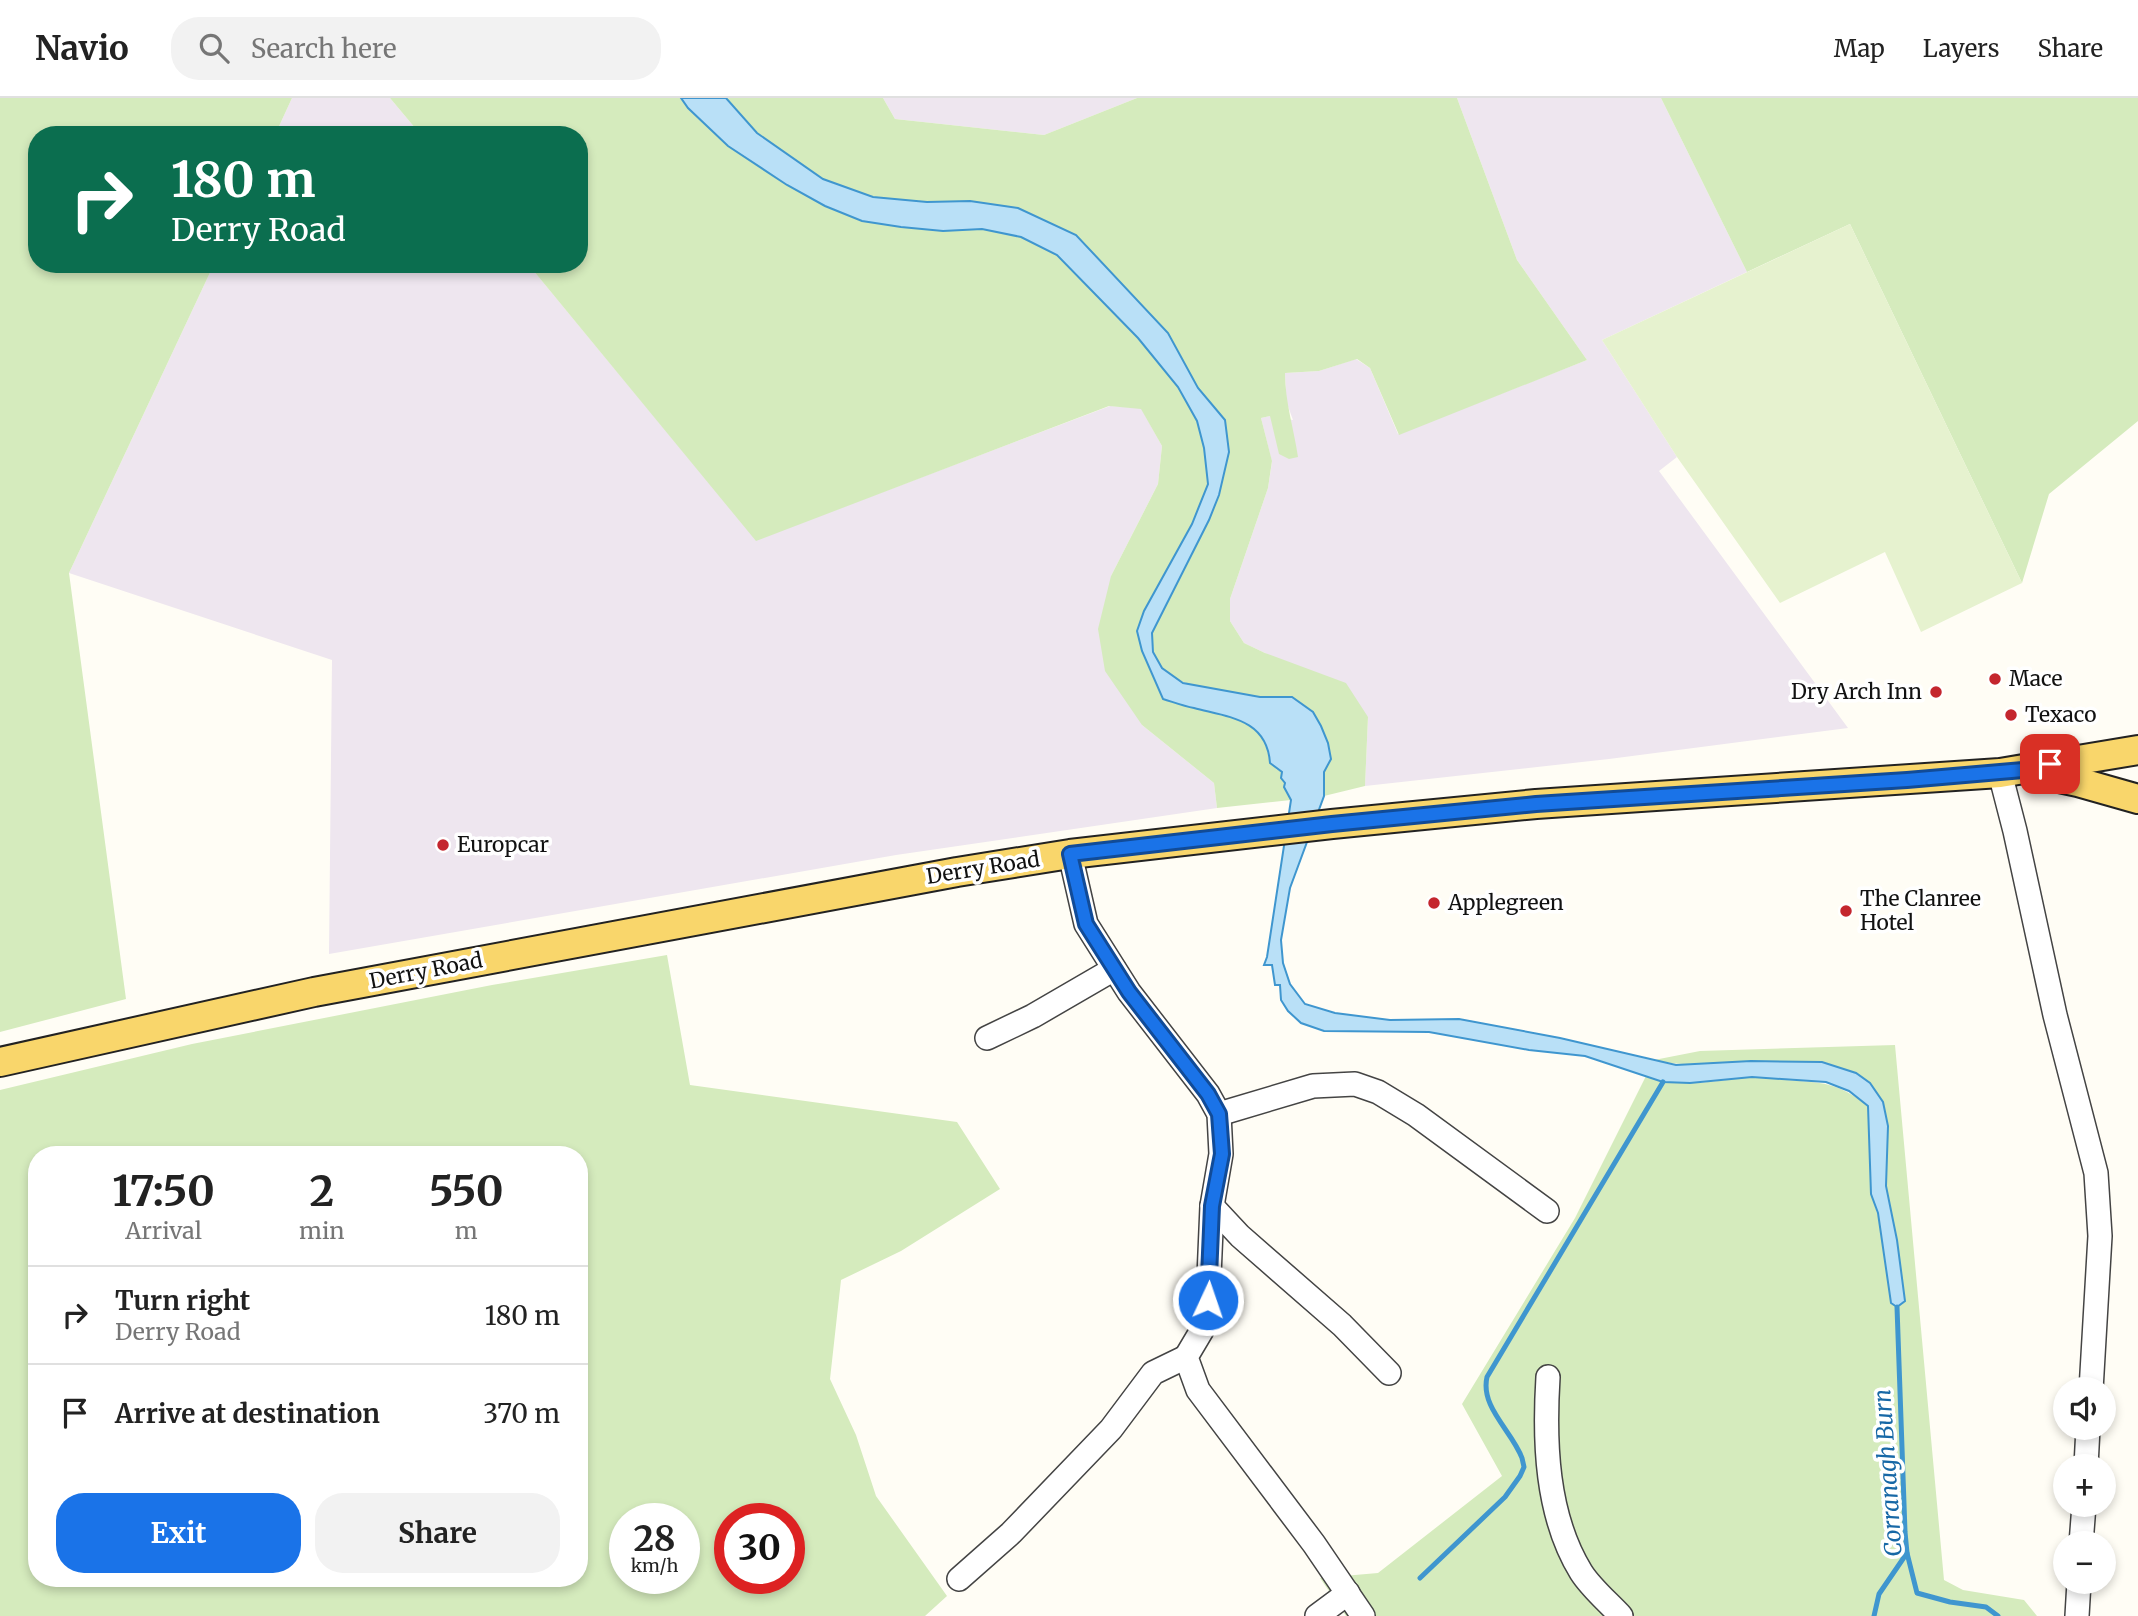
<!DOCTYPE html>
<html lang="en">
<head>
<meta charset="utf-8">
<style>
  :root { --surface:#fff; --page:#f2f2f2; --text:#222; --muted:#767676; --line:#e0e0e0; --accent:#1a73e8 }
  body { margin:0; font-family:Merriweather,serif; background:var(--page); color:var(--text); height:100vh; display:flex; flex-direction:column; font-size:26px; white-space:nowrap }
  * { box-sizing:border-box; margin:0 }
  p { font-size:23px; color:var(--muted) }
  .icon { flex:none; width:38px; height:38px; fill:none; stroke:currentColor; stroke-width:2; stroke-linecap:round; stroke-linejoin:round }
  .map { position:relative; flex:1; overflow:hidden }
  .panel { position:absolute; left:28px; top:1048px; width:560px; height:441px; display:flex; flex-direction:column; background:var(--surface); border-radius:28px; box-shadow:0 4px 10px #0003 }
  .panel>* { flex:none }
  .hud { position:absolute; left:28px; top:28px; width:560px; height:147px; border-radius:28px; box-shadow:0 4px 10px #0003; background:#0b6e4f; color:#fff; overflow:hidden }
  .fabs { position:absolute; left:2053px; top:1279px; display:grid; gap:14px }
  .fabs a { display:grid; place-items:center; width:63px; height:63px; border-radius:50%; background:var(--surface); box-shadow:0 4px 10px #0003; font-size:35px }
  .speed { position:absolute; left:609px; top:1405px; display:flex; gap:14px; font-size:35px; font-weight:700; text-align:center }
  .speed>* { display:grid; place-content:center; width:91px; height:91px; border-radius:50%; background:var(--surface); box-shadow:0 4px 10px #0003; line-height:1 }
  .speed small { font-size:18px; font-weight:400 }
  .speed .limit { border:10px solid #d22; background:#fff; color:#111 }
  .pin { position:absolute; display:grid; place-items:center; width:60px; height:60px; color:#fff; margin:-30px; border-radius:14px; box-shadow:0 4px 10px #0006 }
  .me { position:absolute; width:77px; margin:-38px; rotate:3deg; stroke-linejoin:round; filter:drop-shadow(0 0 5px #0008) }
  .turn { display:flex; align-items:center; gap:24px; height:147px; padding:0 28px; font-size:32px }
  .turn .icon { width:91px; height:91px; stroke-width:2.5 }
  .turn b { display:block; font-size:49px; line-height:60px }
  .eta { display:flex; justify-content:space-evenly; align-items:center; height:119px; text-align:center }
  .eta b { font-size:42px; font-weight:700; line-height:49px }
  .primary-button { display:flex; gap:14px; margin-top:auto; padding:14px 28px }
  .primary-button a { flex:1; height:80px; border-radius:28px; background:var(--accent); color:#fff; font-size:28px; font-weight:700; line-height:80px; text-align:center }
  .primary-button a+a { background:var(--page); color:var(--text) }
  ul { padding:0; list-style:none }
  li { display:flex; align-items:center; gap:21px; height:98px; padding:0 28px; border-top:2px solid var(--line) }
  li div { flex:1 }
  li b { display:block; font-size:26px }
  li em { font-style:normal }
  header { display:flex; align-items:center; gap:42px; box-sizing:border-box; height:98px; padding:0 35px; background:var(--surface); border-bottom:2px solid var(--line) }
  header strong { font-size:33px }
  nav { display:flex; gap:38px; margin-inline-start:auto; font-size:24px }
  .search { width:490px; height:63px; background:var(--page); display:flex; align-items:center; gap:18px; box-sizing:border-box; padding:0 24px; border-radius:28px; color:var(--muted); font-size:26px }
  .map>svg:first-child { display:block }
  .industrial { fill:#eee6ef }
  .green { fill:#d5ebbd; fill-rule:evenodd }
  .pitch { fill:#e6f2cf }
  .water { fill:#b9e0f7; stroke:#3f96cf; stroke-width:2 }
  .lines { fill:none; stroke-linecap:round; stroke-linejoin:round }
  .stream { stroke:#3f96cf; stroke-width:5 }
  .minor-casing { stroke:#444; stroke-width:26 }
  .major-casing { stroke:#222; stroke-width:32 }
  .minor { stroke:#fff; stroke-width:23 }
  .major { stroke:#f9d66b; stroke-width:28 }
  .route-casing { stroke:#114b97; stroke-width:18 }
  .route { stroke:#1a73e8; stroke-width:12 }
  .poi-dot { fill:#c4262e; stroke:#fff; stroke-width:2.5 }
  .labels { text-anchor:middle; stroke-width:7; stroke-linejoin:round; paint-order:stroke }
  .poi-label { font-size:21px; fill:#111; stroke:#fff; text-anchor:start }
  .street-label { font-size:21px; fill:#111; stroke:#fff }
  .water-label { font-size:23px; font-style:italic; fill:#1768a6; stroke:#fff }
</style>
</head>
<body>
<header>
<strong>Navio</strong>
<div class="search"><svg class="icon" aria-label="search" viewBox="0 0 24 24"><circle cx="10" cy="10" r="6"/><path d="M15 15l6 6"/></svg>Search here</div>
<nav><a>Map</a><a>Layers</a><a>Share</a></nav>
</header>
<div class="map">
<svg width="2138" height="1518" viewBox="0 0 2138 1518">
  <rect width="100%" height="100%" fill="#fffdf5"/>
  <g class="industrial">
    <polygon points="292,0 390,0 421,37 275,37"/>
    <polygon points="883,0 1137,0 1044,37 895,21"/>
    <polygon points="1457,0 1661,0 1747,174 1602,242 1677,359 1659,373 1848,630 1609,661 1365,688 1368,619 1265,555 1244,545 1230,523 1230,501 1268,390 1272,364 1261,320 1270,318 1293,322 1286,303 1285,275 1319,273 1356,261 1370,270 1398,336 1587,262 1517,162"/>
    <polygon points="214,166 528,166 756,442 1110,308 1141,310 1162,348 1158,386 1111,478 1142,627 1214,685 1217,710 896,757 329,856 332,562 69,475"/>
  </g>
  <g class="green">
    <polygon points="0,0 292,0 275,37 37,37 37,166 214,166 69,475 126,901 0,934"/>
    <path d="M390 0H681L688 10 728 48 787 87 825 108 862 123 901 129 943 133 982 131 1021 139 1057 157 1138 240 1178 289 1197 323 1204 350 1208 386 1192 426 1144 513 1156 581 1163 601C1187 609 1239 616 1257 632 1267 641 1272 659 1276 671L1282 674 1287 696 1291 702 1217 710 1214 685 1142 627 1105 573 1098 531 1111 478 1158 386 1162 348 1141 311 1109 308 756 443 528 166H579V37H421Z"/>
    <path d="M726 0H883L895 21 1044 37 1137 0H1457L1517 162 1587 262 1399 337 1370 270 1357 261 1319 273 1285 275C1285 304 1294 331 1298 359L1289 361 1279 356 1270 318 1261 320 1272 363 1268 390 1230 501V523L1244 545 1265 555 1346 585 1368 619 1365 688 1324 698V674L1331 661 1293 599C1257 599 1188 597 1162 570 1153 561 1153 547 1152 535L1209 422 1219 397 1229 354 1225 322 1198 290 1168 235 1076 137 1018 110 970 103 927 104 873 99 823 81 757 35Z"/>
    <polygon points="1661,0 2138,0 2138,323 2049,396 2022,485 1850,126 1747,174"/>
    <path d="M667 857 690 987 957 1024 1000 1091 901 1153 841 1182 830 1281 856 1337 876 1398 947 1498 925 1518H0V992L192 946 492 887ZM579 1057V1480H37V1057ZM684 1421V1480H625V1421ZM789 1421V1480H730V1421Z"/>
    <path d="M1895 947 1944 1482 1963 1492 2024 1502 2037 1518H1346L1320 1480 1378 1475 1502 1378 1462 1306 1575 1120 1646 978C1680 991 1714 983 1749 979 1761 978 1775 981 1787 982 1824 985 1837 984 1868 1008L1871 1096 1905 1203 1897 1142 1886 1088 1883 1004C1865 996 1810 965 1794 964 1747 960 1700 973 1654 962L1700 953Z"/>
  </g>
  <polygon class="pitch" points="1850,126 2022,485 1921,534 1885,454 1780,505 1677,359 1602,242"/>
  <path class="water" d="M681 0H726L757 35 823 81 873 99 927 104 970 103 1018 110 1076 137 1168 235 1198 290 1225 322 1229 354 1219 397 1209 422 1152 535 1153 554 1162 570 1183 585 1260 599H1292L1313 614 1321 628 1328 645 1331 661 1324 674V698L1290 790 1281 842 1283 865 1290 886 1305 906 1335 915 1390 922 1459 921 1560 940 1676 967 1751 963 1822 964 1856 975 1870 985 1883 1004 1888 1028 1886 1088 1897 1142 1905 1203 1897 1209 1891 1205 1878 1115 1871 1096 1868 1008 1849 993 1826 984 1752 979 1690 985 1663 984 1585 958 1529 952 1429 934 1324 933 1301 925 1288 913 1281 902 1280 887H1275L1272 867H1264L1267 859 1291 702 1284 689 1285 685 1281 680 1282 674 1270 665C1267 621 1228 619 1194 610 1183 608 1173 604 1163 601L1142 553 1137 533 1144 513 1192 426 1208 386 1204 350 1197 323 1178 289 1138 240 1057 157 1021 139 982 131 943 133 901 129 862 123 825 108 787 87 728 48 688 10Z"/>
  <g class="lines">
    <g class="stream">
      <polyline points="1897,1209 1905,1434 1907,1455 1917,1495 1950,1504 1986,1509 1998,1518"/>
      <path d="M1420 1480 1505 1399 1520 1378 1524 1369 1522 1360C1512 1333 1480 1309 1487 1279L1663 984"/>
      <polyline points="1874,1518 1879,1496 1907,1455"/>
    </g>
    <defs>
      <g id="minor">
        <polyline points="2000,675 2015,733 2055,917 2096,1075 2100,1138 2091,1292"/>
        <polyline points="1070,756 1086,826 1129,894 1208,996 1219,1016 1221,1056 1212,1108 1208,1202 1202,1232 1186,1259 1198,1292 1314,1446 1363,1518"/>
        <polyline points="987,940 1033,918 1114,871"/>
        <polyline points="1219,1016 1313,988 1355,986 1378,994 1416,1017 1547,1113"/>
        <polyline points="1212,1108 1240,1138 1342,1227 1389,1275"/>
        <path d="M1548 1279C1544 1343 1546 1417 1581 1474 1591 1490 1608 1504 1621 1518"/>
        <polyline points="2086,1368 2088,1330"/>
        <polyline points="2081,1446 2084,1407"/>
        <polyline points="959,1481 1011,1435 1111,1331 1153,1275 1186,1259"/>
        <polyline points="1317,1518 1348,1495"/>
        <polyline points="2077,1518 2079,1484"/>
      </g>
      <g id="major">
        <polyline points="2036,675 2078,684 2138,701"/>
        <polyline points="0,964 314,894 957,774 1070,756 1332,726 1536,706 2000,675 2138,652"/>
      </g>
    </defs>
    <use href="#minor" class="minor-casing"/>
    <use href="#major" class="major-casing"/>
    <use href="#minor" class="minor"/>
    <use href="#major" class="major"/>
  </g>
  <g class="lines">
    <defs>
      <polyline id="route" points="1208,1202 1212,1108 1222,1056 1219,1016 1208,996 1129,894 1086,826 1070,756 1332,726 1536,706 1907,682 2023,672 2050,666"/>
    </defs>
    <use href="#route" class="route-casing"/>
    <use href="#route" class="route"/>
  </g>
  <g class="poi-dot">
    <circle cx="1995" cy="581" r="7"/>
    <circle cx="1936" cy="594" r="7"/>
    <circle cx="2011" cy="617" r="7"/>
    <circle cx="443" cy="747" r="7"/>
    <circle cx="1434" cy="805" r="7"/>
    <circle cx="1846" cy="813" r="7"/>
  </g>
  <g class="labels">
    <g class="poi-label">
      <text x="2009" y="588">Mace</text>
      <text x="1922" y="601" text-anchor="end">Dry Arch Inn</text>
      <text x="2025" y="624">Texaco</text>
      <text x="457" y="754">Europcar</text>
      <text x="1860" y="808">The Clanree<tspan x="1860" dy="24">Hotel</tspan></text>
      <text x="1448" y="812">Applegreen</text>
    </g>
    <g class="street-label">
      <text transform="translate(983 770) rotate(-9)" y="7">Derry Road</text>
      <text transform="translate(426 873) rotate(-11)" y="7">Derry Road</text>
    </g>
    <g class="water-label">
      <text transform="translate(1888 1375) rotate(-94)" y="8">Corranagh Burn</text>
    </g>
  </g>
</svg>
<div class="fabs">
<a><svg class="icon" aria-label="sound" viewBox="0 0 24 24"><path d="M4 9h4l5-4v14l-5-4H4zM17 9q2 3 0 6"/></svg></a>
<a>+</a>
<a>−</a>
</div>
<div class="speed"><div>28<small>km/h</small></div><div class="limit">30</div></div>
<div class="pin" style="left:2050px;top:666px;background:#d93025"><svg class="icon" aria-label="arrive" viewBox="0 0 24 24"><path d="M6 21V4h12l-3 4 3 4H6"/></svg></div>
<svg class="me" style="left:1208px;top:1202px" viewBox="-20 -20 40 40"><circle r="17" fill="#1a73e8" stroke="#fff" stroke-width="3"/><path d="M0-11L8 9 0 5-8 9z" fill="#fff"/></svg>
<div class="hud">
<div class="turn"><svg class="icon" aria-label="right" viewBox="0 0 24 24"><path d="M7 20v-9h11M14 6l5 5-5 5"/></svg><div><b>180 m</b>Derry Road</div></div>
</div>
<section class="panel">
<div class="eta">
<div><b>17:50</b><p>Arrival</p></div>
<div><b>2</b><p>min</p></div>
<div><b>550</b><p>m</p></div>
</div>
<ul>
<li><svg class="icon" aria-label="right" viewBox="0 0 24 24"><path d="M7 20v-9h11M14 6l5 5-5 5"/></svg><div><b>Turn right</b><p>Derry Road</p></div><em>180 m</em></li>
<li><svg class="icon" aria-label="arrive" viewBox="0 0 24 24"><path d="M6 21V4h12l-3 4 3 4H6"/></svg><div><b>Arrive at destination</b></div><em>370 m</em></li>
</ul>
<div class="primary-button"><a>Exit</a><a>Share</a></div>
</section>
</div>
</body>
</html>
